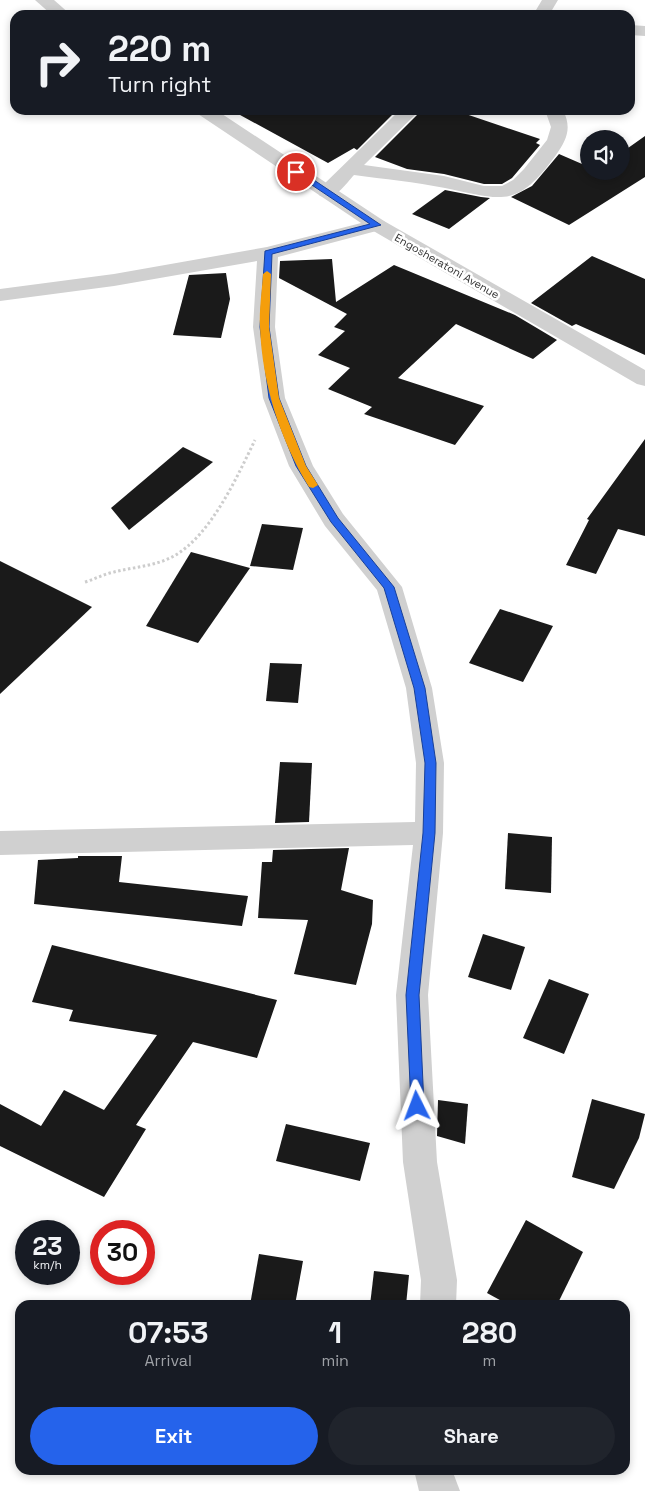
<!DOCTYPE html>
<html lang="en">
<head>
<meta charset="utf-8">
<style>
  :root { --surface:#171b24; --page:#20242c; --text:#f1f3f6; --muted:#9ea1a6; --accent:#2563eb }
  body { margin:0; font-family:"Space Grotesk",sans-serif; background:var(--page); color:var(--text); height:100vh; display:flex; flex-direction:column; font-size:19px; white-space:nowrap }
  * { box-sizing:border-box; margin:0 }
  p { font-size:16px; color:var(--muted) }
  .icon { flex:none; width:28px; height:28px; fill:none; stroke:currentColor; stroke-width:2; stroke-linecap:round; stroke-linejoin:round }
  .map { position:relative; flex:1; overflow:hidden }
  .sheet { position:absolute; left:15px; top:1300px; width:615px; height:175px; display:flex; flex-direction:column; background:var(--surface); border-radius:15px; box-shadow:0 2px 8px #0003 }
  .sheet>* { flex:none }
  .top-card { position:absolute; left:10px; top:10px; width:625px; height:105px; border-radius:15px; box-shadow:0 2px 8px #0003; background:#171b24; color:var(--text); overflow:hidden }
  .buttons { position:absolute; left:580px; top:130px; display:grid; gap:10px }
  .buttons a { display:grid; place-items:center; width:50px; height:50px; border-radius:50%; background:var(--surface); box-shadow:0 2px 8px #0003; font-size:25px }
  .speed { position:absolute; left:15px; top:1220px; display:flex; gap:10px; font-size:25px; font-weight:700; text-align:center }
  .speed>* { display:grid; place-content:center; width:65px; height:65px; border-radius:50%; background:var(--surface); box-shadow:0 2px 8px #0003; line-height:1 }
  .speed small { font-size:12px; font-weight:400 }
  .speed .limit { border:8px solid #d22; background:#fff; color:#111 }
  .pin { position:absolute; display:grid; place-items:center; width:42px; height:42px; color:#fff; margin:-21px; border:2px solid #fff; border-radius:50%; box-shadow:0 1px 5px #0007 }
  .me { position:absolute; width:55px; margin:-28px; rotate:357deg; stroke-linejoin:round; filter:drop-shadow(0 0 4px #0008) }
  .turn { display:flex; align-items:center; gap:18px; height:105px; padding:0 15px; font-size:22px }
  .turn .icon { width:65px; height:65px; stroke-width:2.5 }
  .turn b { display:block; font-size:35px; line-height:42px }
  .eta { display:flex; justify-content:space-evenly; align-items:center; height:85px; text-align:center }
  .eta b { font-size:30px; font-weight:700; line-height:35px }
  .primary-button { display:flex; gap:10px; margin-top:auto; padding:10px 15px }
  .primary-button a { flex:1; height:58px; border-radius:30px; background:var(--accent); color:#fff; font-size:20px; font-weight:700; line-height:58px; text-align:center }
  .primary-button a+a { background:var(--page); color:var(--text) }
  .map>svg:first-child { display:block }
  .building { fill:#1a1a1a }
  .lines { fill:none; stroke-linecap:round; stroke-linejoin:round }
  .path { stroke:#cdcdcd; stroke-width:3; stroke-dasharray:2.5 2.5; stroke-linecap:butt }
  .minor { fill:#d0d0d0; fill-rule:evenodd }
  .tertiary { fill:#d0d0d0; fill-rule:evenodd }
  .route { fill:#2563eb; stroke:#184099 }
  .slow { fill:#f59e0b }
  .labels { text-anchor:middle; stroke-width:5; stroke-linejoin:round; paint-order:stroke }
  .far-street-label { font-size:11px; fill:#333; stroke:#fff }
</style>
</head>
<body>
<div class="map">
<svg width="645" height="1491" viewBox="0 0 645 1491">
  <rect width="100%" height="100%" fill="#fff"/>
  <g class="building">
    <polygon points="231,110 397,110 357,150 354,148 328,163"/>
    <polygon points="422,110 454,110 540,139 536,143 540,145 512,178 502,184 484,184 444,174 407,169 375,157"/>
    <polygon points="645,136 645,177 569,225 511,197 532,186 559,154 589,167 589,171 621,171 621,153"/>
    <polygon points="445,190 481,197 490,198 449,229 412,214"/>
    <polygon points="592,256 645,279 645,355 576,324 572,326 531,303"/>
    <polygon points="332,259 336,302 394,265 515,315 557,340 533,359 456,324 398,378 484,406 455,445 364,414 372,407 328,389 350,368 318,355 345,331 334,327 347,314 279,278 280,261"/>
    <polygon points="226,273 230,299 221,338 173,335 189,275"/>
    <polygon points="645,439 645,536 618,529 596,574 566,565 589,520 587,519"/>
    <polygon points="183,447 213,462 129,530 111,508"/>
    <polygon points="262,524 303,528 293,570 250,566"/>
    <polygon points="191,552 250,568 198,643 146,626"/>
    <polygon points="0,561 92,607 0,694"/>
    <polygon points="500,609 553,626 523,682 469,663"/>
    <polygon points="270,663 302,664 298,703 266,701"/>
    <polygon points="280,762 312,763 309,822 275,823"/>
    <polygon points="508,833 552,837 551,893 505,889"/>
    <polygon points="349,848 341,890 373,900 372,924 356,985 294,974 308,920 258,918 262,862 272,862 273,850"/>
    <polygon points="78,856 122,856 119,882 248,896 242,926 34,904 38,860 78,858"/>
    <polygon points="483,934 525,947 511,990 468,977"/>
    <polygon points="52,945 277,1000 257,1058 193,1042 136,1125 146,1129 104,1197 0,1146 0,1104 41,1126 64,1090 104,1110 157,1035 69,1021 73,1010 32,1002"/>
    <polygon points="549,979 589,994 564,1054 523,1038"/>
    <polygon points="592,1099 645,1114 639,1138 614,1189 572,1177"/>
    <polygon points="438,1100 468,1104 465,1144 437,1136"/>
    <polygon points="286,1124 370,1143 360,1181 276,1161"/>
    <polygon points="526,1220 583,1252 557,1305 509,1305 487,1293"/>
    <polygon points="259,1254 303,1261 295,1305 250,1305"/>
    <polygon points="374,1271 409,1275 406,1305 370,1305"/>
  </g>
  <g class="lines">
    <path class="path" d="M85 582C95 579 104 574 114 572 134 567 156 566 174 556 211 535 237 477 255 440"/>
    <g class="minor">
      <polygon points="542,0 558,0 549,15 533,15"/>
      <polygon points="630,25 645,26 645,36 630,35"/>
      <path d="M400 110H420L364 165 444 176 484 186H502L513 180 524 169 547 140 551 127 545 110H563C572 128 567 139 556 155 517 209 503 200 445 188 415 182 384 179 354 175 344 186 336 200 320 196L317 192 320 188Z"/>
      <polygon points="377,219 384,221 387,225 384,229 278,257 275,327 285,398 313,466 343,514 402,587 432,688 444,763 443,833 428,995 437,1162 457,1280 456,1305 420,1305 421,1280 403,1162 396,995 413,845 0,855 0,831 415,822 416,763 406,688 377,590 325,526 289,466 263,398 253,327 257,261 114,286 0,301 0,289 114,274 267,247"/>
      <polygon points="414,1470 452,1470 460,1491 419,1491"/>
    </g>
    <g class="tertiary">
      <polygon points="35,0 54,0 71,15 52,15"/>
      <polygon points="195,110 216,110 384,221 645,370 645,386 637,384 370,229 198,114"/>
    </g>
  </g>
  <polygon class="route" points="294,170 299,170 381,225 272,254 269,327 279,398 306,466 338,518 394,587 425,688 436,763 435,833 419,995 424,1106 422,1111 417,1113 413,1111 411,1106 406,995 423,833 425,763 414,688 384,588 331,522 296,466 269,398 260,327 265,251 370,224 294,173"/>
  <path class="slow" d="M267 271 271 274 269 327 279 398 306 466 318 485 313 488 309 487C280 440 262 383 260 327 259 310 262 291 263 274Z"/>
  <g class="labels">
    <g class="far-street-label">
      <text transform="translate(447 266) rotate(30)" y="4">Engosheratoni Avenue</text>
    </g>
  </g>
</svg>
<div class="buttons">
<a><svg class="icon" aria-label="sound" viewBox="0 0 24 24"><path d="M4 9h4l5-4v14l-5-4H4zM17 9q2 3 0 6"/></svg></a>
</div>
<div class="speed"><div>23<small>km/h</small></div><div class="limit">30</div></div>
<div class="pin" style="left:296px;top:172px;background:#d93025"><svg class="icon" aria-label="arrive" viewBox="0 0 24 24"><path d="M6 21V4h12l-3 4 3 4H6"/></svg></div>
<svg class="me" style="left:417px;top:1106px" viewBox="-20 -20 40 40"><path d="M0-17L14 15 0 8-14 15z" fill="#2563eb" stroke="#fff" stroke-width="4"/></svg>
<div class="top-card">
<div class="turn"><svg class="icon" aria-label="right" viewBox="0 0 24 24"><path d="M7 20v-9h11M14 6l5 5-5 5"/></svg><div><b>220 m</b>Turn right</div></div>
</div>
<section class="sheet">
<div class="eta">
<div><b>07:53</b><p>Arrival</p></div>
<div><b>1</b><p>min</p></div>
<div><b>280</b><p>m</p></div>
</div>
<div class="primary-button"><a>Exit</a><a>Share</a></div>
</section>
</div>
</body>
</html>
